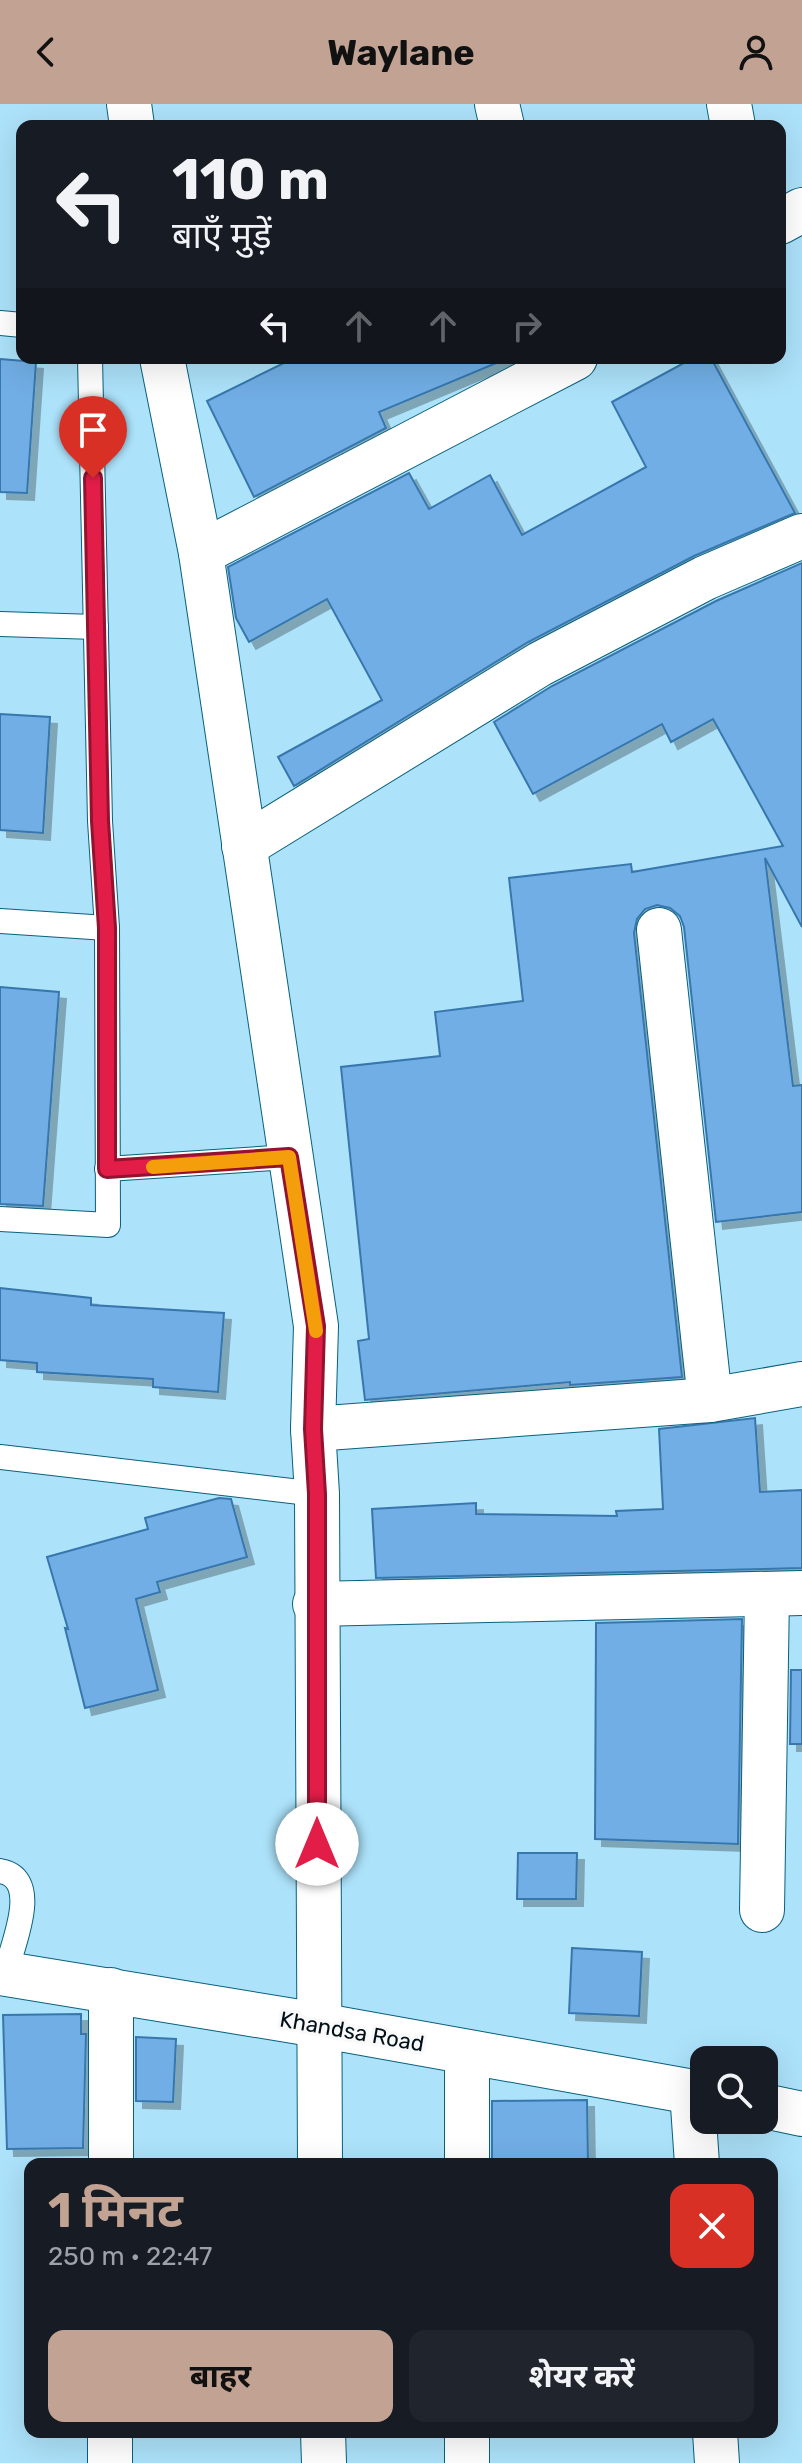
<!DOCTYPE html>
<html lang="hi">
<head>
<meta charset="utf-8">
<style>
  :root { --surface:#171b24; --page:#20242c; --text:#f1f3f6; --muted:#9ea1a6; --accent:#c2a393 }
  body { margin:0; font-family:Rubik,"Noto Sans Devanagari",sans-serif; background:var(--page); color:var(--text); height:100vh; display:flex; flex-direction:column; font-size:30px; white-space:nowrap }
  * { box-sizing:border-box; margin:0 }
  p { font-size:26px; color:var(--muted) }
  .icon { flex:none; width:44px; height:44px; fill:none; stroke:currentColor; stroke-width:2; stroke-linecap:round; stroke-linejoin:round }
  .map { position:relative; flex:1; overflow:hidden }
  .side { position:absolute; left:24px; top:2054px; width:754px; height:280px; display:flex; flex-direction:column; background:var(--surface); border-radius:16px; box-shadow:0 8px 32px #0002 }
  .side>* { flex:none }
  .guide { position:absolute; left:16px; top:16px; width:770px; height:244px; border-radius:16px; box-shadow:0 8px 32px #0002; background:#171b24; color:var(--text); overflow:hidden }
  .fabs { position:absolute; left:690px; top:1942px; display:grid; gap:16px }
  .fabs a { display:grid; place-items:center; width:88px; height:88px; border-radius:16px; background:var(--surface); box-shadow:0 8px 32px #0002; font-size:40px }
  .pin { position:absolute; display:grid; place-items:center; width:68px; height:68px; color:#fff; margin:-82px -34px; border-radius:50% 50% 50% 0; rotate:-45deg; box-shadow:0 0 8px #0007 }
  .pin .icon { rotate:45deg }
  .me { position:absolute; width:88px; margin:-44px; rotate:0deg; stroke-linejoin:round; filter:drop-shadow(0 0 6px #0008) }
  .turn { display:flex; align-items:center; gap:28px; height:168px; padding:0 24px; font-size:36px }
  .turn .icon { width:104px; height:104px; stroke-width:2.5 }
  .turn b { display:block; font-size:56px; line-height:68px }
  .lanes { display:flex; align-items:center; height:76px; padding:0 24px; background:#0003; justify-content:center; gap:40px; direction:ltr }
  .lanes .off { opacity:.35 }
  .round { display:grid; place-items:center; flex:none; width:84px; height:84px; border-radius:16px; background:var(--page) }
  .headline { display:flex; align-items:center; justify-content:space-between; height:136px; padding:0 24px }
  h1 { font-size:48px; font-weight:700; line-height:60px; color:var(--accent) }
  .action { display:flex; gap:16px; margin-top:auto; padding:16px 24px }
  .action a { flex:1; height:92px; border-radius:16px; background:var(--accent); color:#111; font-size:32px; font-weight:700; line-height:92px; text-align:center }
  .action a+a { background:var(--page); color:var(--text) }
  header { display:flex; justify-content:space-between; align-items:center; height:104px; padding:0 24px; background:var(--accent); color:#111; font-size:36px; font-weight:700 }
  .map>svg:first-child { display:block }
  .building { fill:#71aee5; stroke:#3777ad; stroke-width:2; filter:url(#shadow) }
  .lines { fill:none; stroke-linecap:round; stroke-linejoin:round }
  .lane-casing { stroke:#08617d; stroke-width:26 }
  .street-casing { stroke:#08617d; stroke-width:46 }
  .secondary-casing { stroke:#08617d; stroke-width:46 }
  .lane { stroke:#fff; stroke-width:24 }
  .street { stroke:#fff; stroke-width:44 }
  .secondary { stroke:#fff; stroke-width:44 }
  .route-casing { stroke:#92132f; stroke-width:20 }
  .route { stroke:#e11d48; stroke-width:14 }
  .slow { stroke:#f59e0b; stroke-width:14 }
  .labels { text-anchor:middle; stroke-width:7; stroke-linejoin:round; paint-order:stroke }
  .street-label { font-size:22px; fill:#001018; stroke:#f9f9f9 }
</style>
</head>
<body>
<header><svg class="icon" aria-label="back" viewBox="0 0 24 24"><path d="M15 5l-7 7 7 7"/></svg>Waylane<svg class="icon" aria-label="person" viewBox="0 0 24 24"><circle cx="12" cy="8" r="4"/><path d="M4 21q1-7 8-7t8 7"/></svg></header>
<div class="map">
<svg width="802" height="2359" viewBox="0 0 802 2359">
  <defs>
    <filter id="shadow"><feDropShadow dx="7" dy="7" stdDeviation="0" flood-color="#0004"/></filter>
  </defs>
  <rect width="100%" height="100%" fill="#ace2fa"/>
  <g class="building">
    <polygon points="294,254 506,254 506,255 379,308 386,324 254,393 207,297"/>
    <polygon points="693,254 711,254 795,409 694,452 528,538 294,682 278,653 382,596 327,495 249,538 236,514 228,463 409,369 429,405 490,371 522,431 646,363 612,298"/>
    <polygon points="0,255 36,258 27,389 0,388"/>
    <polygon points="802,459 802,823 765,754 793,982 802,981 802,1108 716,1118 684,823 680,812 670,804 657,801 645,805 637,815 634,829 682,1273 570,1281 570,1278 365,1296 358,1237 369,1235 341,963 440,952 435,908 523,897 509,774 631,760 632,768 783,742 713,615 671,638 662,620 533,690 494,618 552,582 716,497"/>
    <polygon points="0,610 50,613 43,729 0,726"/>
    <polygon points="0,883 59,888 43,1102 0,1100"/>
    <polygon points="0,1184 91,1194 91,1201 224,1209 218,1288 153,1283 153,1275 37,1268 37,1259 0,1256"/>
    <polygon points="755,1314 760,1388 802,1386 802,1464 376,1474 372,1405 476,1399 476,1410 617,1412 616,1407 663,1405 659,1325"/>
    <polygon points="219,1394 231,1395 247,1453 157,1478 160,1488 136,1495 158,1586 85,1604 65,1524 68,1525 47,1453 148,1425 145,1414"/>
    <polygon points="742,1515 738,1740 595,1735 596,1519"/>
    <polygon points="791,1566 802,1566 802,1640 790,1640"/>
    <polygon points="518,1749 577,1749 576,1795 517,1795"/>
    <polygon points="572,1844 642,1848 639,1912 569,1909"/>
    <polygon points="81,1910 81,1930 86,1930 83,2044 7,2045 3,1911"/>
    <polygon points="136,1933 176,1935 173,1998 136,1997"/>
    <polygon points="587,1996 588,2060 492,2060 492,1997"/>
  </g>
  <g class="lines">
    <defs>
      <g id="lane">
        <polyline points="0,219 22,221"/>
        <polyline points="0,520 96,523"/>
        <polyline points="0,817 107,824"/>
        <polyline points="107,1065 289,1053"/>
        <polyline points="0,1115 108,1121 107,824 100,717 90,254"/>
        <polyline points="0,1353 317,1390"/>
        <path d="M0 1767C43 1774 12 1842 5 1870"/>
      </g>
      <g id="street">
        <polyline points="497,0 502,22"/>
        <polyline points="729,0 733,22"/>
        <polyline points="780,118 802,106"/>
        <polyline points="201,449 575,254"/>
        <polyline points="244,742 540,560 705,474 802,432"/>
        <polyline points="659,826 710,1296"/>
        <polyline points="313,1325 710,1296 802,1280"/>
        <polyline points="315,1500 802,1489"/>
        <polyline points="762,1806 767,1490"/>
        <polyline points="692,1987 697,2060"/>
        <polyline points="111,2060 111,1886"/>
        <polyline points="467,2060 467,1948"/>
        <polyline points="467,2328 467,2359"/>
        <polyline points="715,2328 717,2359"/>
        <polyline points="110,2359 110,2328"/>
      </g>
      <g id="secondary">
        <polyline points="129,0 132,22"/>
        <polyline points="162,254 201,449 316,1222 313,1325 317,1390 320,2060"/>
        <polyline points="0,1869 318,1921 704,1990"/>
        <polyline points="764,2002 802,2010"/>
        <polyline points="323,2328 324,2359"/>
      </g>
    </defs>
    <use href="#lane" class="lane-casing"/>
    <use href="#street" class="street-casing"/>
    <use href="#secondary" class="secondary-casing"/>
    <use href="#lane" class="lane"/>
    <use href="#street" class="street"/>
    <use href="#secondary" class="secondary"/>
  </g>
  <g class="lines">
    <defs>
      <polyline id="route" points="93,374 100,717 107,824 107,1065 289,1053 316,1222 313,1325 317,1390 317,1740"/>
    </defs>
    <use href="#route" class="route-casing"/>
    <use href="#route" class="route"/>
    <polyline class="slow" points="153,1063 289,1053 316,1227"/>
  </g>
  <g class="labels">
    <g class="street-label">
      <text transform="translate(352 1927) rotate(10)" y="8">Khandsa Road</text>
    </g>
  </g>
</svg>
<div class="fabs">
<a><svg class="icon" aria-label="search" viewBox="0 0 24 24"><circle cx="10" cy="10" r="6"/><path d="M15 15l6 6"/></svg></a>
</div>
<div class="pin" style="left:93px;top:374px;background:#d93025"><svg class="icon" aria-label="arrive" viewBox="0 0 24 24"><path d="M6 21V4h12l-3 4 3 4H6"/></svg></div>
<svg class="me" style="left:317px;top:1740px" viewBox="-20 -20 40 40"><circle r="19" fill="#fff"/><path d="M0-13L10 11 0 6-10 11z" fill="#e11d48"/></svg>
<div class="guide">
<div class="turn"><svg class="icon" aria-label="left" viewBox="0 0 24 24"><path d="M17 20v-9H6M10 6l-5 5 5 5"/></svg><div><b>110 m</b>बाएँ मुड़ें</div></div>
<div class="lanes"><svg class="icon" aria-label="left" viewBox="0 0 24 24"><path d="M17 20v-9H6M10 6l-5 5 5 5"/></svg><svg class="icon off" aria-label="ahead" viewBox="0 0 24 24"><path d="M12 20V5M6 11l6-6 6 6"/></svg><svg class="icon off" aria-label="ahead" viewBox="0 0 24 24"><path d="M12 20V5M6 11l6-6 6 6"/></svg><svg class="icon off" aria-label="right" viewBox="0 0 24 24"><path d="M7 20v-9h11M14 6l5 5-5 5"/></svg></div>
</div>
<section class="side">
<div class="headline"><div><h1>1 मिनट</h1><p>250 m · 22:47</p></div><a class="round" style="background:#d93025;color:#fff"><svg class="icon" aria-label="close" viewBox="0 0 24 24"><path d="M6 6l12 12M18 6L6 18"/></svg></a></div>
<div class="action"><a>बाहर</a><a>शेयर करें</a></div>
</section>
</div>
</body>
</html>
